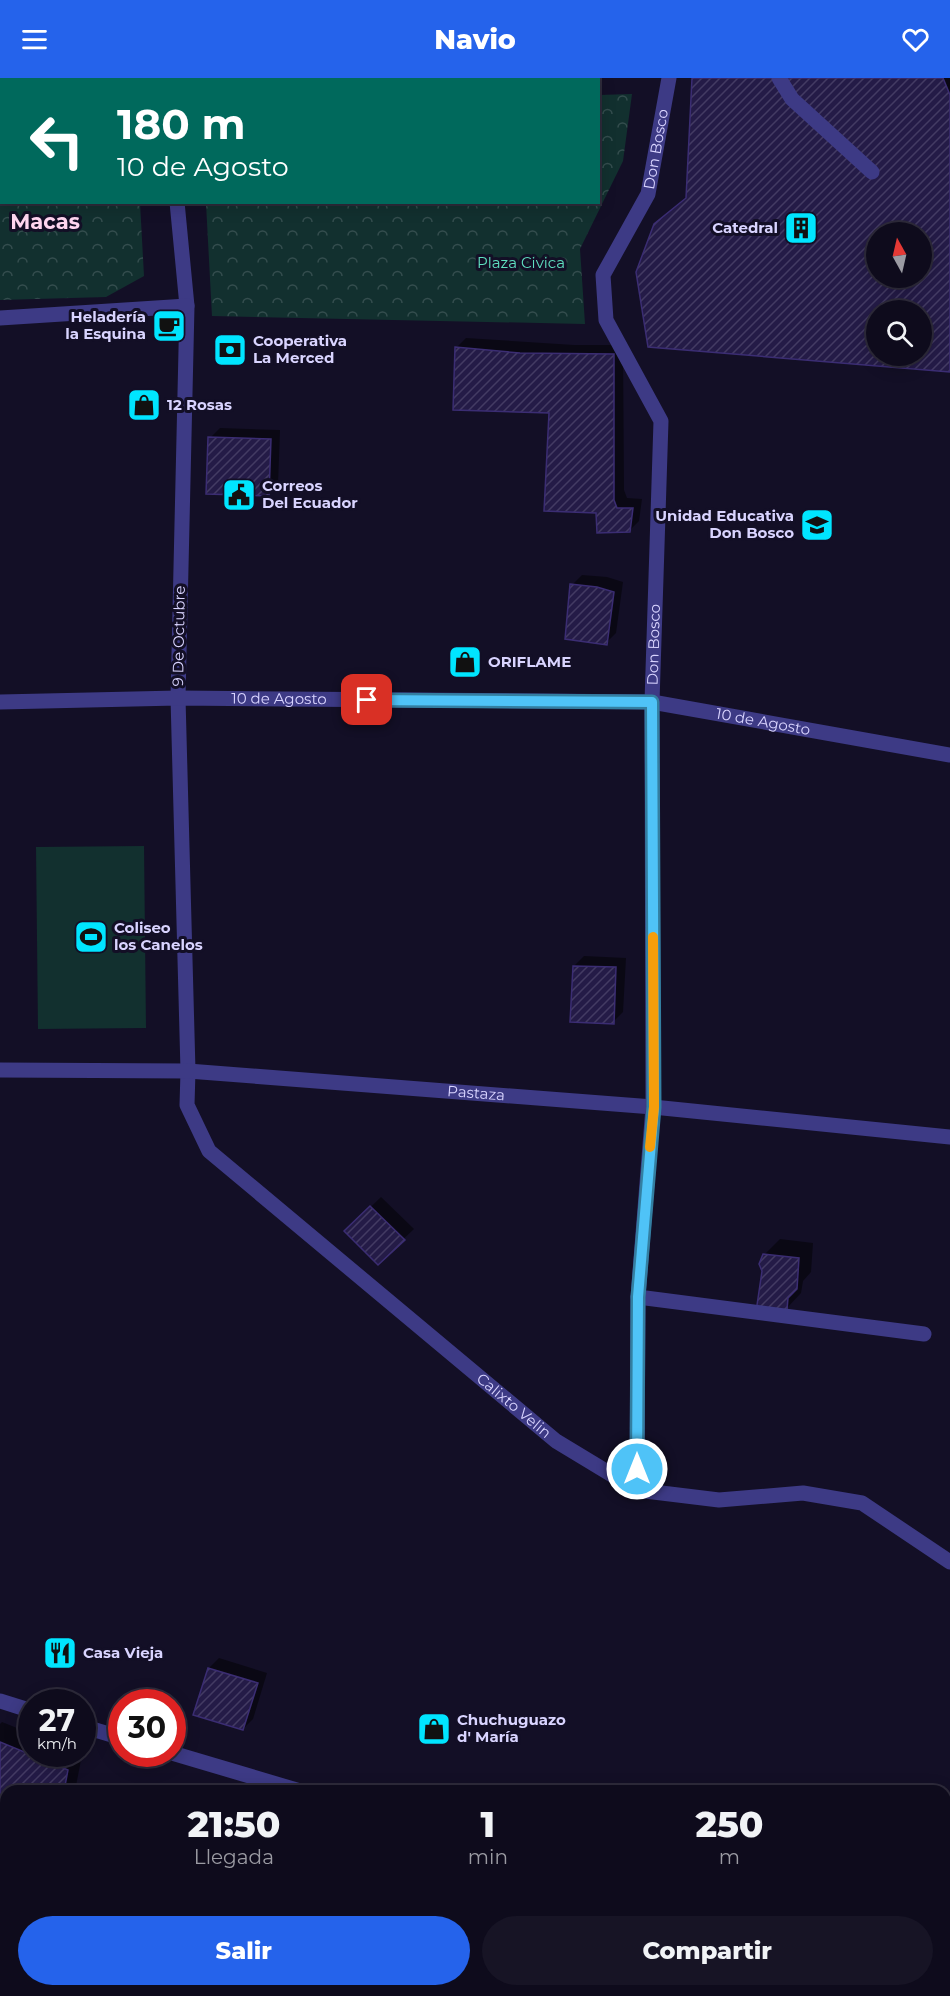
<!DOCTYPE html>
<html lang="es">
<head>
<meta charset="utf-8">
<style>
  :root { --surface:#0e0b1c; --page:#171425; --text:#f1f3f6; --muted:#9b9ba3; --line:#2e2b3b; --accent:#2563eb }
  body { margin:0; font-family:Montserrat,sans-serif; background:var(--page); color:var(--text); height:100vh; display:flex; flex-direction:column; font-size:22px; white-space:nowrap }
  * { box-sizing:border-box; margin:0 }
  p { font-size:20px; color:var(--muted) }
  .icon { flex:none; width:33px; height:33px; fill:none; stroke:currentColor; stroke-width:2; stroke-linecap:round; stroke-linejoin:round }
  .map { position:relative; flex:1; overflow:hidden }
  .side { position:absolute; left:0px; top:1707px; width:951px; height:212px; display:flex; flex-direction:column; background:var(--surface); border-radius:18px 18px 0 0; box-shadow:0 3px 15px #0003,0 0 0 2px var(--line) }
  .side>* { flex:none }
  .hud { position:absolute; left:0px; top:0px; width:600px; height:126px; box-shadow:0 3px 15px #0003,0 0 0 2px var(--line); background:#00695c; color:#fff; overflow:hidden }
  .needle { width:39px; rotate:352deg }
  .buttons { position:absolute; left:866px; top:144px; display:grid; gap:12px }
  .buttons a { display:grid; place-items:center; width:66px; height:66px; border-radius:50%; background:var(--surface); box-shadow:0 3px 15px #0003,0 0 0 2px var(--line); font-size:30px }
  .speed { position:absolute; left:18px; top:1611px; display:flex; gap:12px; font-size:30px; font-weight:700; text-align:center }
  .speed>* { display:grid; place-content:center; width:78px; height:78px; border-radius:50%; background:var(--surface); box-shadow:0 3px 15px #0003,0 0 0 2px var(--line); line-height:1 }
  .speed small { font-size:15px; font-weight:400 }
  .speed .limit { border:9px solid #d22; background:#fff; color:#111 }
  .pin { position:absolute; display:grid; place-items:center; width:51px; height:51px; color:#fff; margin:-26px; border-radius:12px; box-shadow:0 3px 9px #0006 }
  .me { position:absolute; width:66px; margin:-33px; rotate:0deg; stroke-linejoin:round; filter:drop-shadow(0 0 4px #0008) }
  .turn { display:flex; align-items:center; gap:21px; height:126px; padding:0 18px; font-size:27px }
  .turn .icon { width:78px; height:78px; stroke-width:2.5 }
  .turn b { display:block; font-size:42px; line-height:51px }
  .eta { display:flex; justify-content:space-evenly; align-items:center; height:102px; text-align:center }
  .eta b { font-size:36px; font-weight:800; line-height:42px }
  .action { display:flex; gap:12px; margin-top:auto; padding:12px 18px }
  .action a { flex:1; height:69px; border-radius:36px; background:var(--accent); color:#fff; font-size:24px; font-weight:800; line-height:69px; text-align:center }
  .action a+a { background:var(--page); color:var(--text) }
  header { display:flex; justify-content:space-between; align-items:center; height:78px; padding:0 18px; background:var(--accent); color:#fff; font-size:27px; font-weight:800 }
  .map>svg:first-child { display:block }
  .grass { fill:#12302f }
  .park { fill:url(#park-crowns) }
  .shadow { fill:#0007; fill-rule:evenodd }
  .building { fill:url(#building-hatch); stroke:#3b2d73; stroke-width:1.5; fill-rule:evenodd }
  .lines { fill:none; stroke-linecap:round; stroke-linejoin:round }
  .service { stroke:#3d3a85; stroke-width:15 }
  .minor { stroke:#3d3a85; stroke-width:15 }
  .route-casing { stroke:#337fa1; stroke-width:15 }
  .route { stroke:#4fc3f7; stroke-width:10 }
  .slow { stroke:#f59e0b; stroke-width:10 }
  .labels { text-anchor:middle; stroke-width:6; stroke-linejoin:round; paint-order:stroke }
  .street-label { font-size:15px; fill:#d9d4ff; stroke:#130f26 }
  .poi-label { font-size:15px; font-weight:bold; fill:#d9d4ff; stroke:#130f26; text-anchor:start }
  .park-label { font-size:15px; fill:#5fe0c0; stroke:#130f26 }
  .district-label { font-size:21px; font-weight:bold; fill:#ffd6f0; stroke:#130f26 }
</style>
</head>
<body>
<header><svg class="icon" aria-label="menu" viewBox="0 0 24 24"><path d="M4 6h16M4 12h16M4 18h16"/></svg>Navio<svg class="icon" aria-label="heart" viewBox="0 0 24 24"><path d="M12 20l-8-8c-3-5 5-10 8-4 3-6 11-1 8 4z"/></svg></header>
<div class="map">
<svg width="950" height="1918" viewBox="0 0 950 1918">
  <defs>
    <pattern id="park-crowns" width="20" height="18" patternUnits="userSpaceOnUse" patternTransform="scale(1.5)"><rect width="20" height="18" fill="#12302f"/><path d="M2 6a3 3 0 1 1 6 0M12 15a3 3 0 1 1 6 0" fill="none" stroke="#344d4e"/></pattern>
    <pattern id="building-hatch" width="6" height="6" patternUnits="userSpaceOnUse" patternTransform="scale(1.5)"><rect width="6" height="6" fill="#241b47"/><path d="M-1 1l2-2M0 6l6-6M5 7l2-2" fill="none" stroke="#433b63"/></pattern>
  </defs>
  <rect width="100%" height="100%" fill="#130f26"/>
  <polygon class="grass" points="144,768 146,950 38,951 36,769"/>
  <g class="park">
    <polygon points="632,16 623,83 580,171 585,246 212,238 206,125 598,124 599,17"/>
    <polygon points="0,45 2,124 140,125 144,198 106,219 0,222"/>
  </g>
  <g class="shadow">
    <path d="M694 0H950V292L649 267 656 147 688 117ZM876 154H921V200H876ZM876 232H921V278H876Z"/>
    <polygon points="466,260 574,267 623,267 624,412 627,420 642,421 639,443 629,453 597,434 550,333 456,270"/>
    <polygon points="220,350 280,352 278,407 268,417 210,360"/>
    <polygon points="582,497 607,499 623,504 616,555 606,565 572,507"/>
    <polygon points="584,878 626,880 623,934 613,944 574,888"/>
    <polygon points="381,1119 414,1151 378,1185 346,1153"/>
    <polygon points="780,1161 813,1165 811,1194 803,1203 801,1215 786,1231 764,1177"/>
    <polygon points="219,1580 267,1595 253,1641 243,1651 209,1590"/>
    <polygon points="2,1644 32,1656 32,1676 78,1676 82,1677 75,1713 6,1713 6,1752 0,1752 0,1646"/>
  </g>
  <g class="building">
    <path d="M692 0H943L950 17V294L648 269 636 194 654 146 686 120ZM876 154H921V200H876ZM876 232H921V278H876Z"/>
    <polygon points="455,269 520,275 614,276 614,422 617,430 633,430 630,454 597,455 596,435 544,433 549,335 453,332"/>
    <polygon points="208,359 271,361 269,418 206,416"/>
    <polygon points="570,506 597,509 614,514 607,567 565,561"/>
    <polygon points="573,888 616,889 614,946 570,944"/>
    <polygon points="370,1128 405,1162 378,1187 344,1153"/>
    <polygon points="763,1176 799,1180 797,1211 788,1220 787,1232 756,1234 762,1193 759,1186"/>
    <polygon points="208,1590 258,1605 243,1652 193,1637"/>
    <polygon points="0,1664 68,1692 64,1713 6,1713 6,1754 0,1753"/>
  </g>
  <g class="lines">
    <polyline class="service" points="779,0 792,21 872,94"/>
    <g class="minor">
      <polyline points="167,2 167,0"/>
      <polyline points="544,2 594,0"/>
      <polyline points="0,22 2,22"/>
      <path id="s1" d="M177 124 187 228 178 620 188 993 187 1027 209 1073 556 1363 637 1412 719 1422 803 1415 862 1425 950 1484"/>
      <polyline points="0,240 187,228"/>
      <path id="s2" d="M0 624 178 620 652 624 950 677"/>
      <path id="s3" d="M0 992 188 993 653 1029 950 1059"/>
      <polyline points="638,1219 924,1256"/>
      <path id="s4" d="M637 1412 638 1219 653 1029 652 624 661 343 606 242 603 197 648 116 669 0"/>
      <polyline points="0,1623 32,1633"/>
      <polyline points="82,1648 122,1660"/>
      <polyline points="172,1675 300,1713"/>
      <polyline points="302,1918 302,1912"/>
    </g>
  </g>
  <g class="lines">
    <defs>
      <polyline id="route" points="367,622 652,624 654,1029 638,1219 637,1391"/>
    </defs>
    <use href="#route" class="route-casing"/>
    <use href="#route" class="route"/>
    <polyline class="slow" points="650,1069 654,1029 653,859"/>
  </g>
  <defs>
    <symbol id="building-square" viewBox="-11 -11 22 22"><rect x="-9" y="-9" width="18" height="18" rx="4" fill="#00e5ff" stroke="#130f26"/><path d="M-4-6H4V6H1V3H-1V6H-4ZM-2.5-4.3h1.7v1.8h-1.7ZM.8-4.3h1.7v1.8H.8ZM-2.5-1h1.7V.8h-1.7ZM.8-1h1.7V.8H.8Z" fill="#111"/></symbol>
    <symbol id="cafe-square" viewBox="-11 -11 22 22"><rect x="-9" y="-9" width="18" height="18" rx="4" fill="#00e5ff" stroke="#130f26"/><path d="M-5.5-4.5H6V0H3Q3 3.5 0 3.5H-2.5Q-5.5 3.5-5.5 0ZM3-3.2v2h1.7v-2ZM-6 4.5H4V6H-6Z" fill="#111"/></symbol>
    <symbol id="bank-square" viewBox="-11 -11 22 22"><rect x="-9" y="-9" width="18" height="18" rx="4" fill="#00e5ff" stroke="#130f26"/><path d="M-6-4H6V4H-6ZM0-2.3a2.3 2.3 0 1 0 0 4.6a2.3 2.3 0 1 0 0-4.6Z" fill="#111"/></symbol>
    <symbol id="shop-square" viewBox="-11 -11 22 22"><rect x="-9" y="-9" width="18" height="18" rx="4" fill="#00e5ff" stroke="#130f26"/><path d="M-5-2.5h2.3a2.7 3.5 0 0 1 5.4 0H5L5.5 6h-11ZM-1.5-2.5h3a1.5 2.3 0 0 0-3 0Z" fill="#111"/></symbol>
    <symbol id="civic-square" viewBox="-11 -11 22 22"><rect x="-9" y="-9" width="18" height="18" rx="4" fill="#00e5ff" stroke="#130f26"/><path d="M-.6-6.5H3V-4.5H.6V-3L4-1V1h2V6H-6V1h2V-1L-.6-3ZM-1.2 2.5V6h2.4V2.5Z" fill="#111"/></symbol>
    <symbol id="school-square" viewBox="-11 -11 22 22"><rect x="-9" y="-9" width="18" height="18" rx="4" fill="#00e5ff" stroke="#130f26"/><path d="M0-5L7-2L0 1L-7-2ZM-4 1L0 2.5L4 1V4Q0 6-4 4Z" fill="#111"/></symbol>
    <symbol id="stadium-square" viewBox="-11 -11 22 22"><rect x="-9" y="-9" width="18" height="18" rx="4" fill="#00e5ff" stroke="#130f26"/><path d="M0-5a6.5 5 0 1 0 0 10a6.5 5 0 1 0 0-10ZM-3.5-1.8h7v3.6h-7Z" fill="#111"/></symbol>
    <symbol id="restaurant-square" viewBox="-11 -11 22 22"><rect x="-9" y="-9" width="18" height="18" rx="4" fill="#00e5ff" stroke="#130f26"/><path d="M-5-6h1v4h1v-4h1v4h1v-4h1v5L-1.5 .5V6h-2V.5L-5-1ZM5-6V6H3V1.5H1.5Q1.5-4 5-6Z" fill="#111"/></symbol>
  </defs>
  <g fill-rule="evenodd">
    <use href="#building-square" x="782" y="131" width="38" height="38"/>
    <use href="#cafe-square" x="150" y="229" width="38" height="38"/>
    <use href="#bank-square" x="211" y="253" width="38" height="38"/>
    <use href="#shop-square" x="125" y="308" width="38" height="38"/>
    <use href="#civic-square" x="220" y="398" width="38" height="38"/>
    <use href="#school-square" x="798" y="428" width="38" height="38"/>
    <use href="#shop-square" x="446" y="565" width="38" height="38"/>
    <use href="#stadium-square" x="72" y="840" width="38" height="38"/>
    <use href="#restaurant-square" x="41" y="1556" width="38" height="38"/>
    <use href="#shop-square" x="415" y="1632" width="38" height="38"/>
  </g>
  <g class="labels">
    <g class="street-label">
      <text dy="5" stroke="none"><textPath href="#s4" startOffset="1368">Don Bosco</textPath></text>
      <text transform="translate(179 558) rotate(-89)" y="5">9 De Octubre</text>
      <text dy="5" stroke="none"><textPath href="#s4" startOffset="846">Don Bosco</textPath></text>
      <text dy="5" stroke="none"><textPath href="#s2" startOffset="279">10 de Agosto</textPath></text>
      <text dy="5" stroke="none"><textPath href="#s2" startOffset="765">10 de Agosto</textPath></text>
      <text dy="5" stroke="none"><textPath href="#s3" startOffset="477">Pastaza</textPath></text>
      <text dy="5" stroke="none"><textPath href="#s1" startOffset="1352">Calixto Velin</textPath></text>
    </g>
    <g class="poi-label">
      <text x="778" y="155" text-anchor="end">Catedral</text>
      <text x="146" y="244" text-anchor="end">Heladería<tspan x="146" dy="17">la Esquina</tspan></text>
      <text x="253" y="268">Cooperativa<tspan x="253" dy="17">La Merced</tspan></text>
      <text x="167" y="332">12 Rosas</text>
      <text x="262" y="413">Correos<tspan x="262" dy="17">Del Ecuador</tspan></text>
      <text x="794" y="443" text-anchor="end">Unidad Educativa<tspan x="794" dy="17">Don Bosco</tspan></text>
      <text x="488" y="589">ORIFLAME</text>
      <text x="114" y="855">Coliseo<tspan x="114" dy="17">los Canelos</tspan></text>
      <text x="83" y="1580">Casa Vieja</text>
      <text x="457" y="1647">Chuchuguazo<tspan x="457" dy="17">d' María</tspan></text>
    </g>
    <g class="park-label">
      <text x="521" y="190">Plaza Civica</text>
    </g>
    <g class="district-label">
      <text x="45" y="151">Macas</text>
    </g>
  </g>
</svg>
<div class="buttons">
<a><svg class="needle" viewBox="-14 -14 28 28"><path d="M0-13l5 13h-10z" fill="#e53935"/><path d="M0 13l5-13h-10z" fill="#9b9ba3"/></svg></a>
<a><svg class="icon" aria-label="search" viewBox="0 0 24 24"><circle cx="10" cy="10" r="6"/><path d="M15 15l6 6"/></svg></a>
</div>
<div class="speed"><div>27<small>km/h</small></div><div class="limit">30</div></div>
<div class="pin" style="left:367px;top:622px;background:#d93025"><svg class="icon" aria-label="arrive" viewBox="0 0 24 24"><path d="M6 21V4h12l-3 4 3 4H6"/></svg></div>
<svg class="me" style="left:637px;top:1391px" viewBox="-20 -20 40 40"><circle r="17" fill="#4fc3f7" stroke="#fff" stroke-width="3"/><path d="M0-11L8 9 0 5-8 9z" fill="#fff"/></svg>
<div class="hud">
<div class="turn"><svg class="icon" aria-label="left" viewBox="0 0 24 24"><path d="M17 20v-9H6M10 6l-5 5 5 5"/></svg><div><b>180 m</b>10 de Agosto</div></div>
</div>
<section class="side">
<div class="eta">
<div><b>21:50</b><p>Llegada</p></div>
<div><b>1</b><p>min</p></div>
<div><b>250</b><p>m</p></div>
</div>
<div class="action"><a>Salir</a><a>Compartir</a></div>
</section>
</div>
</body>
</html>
